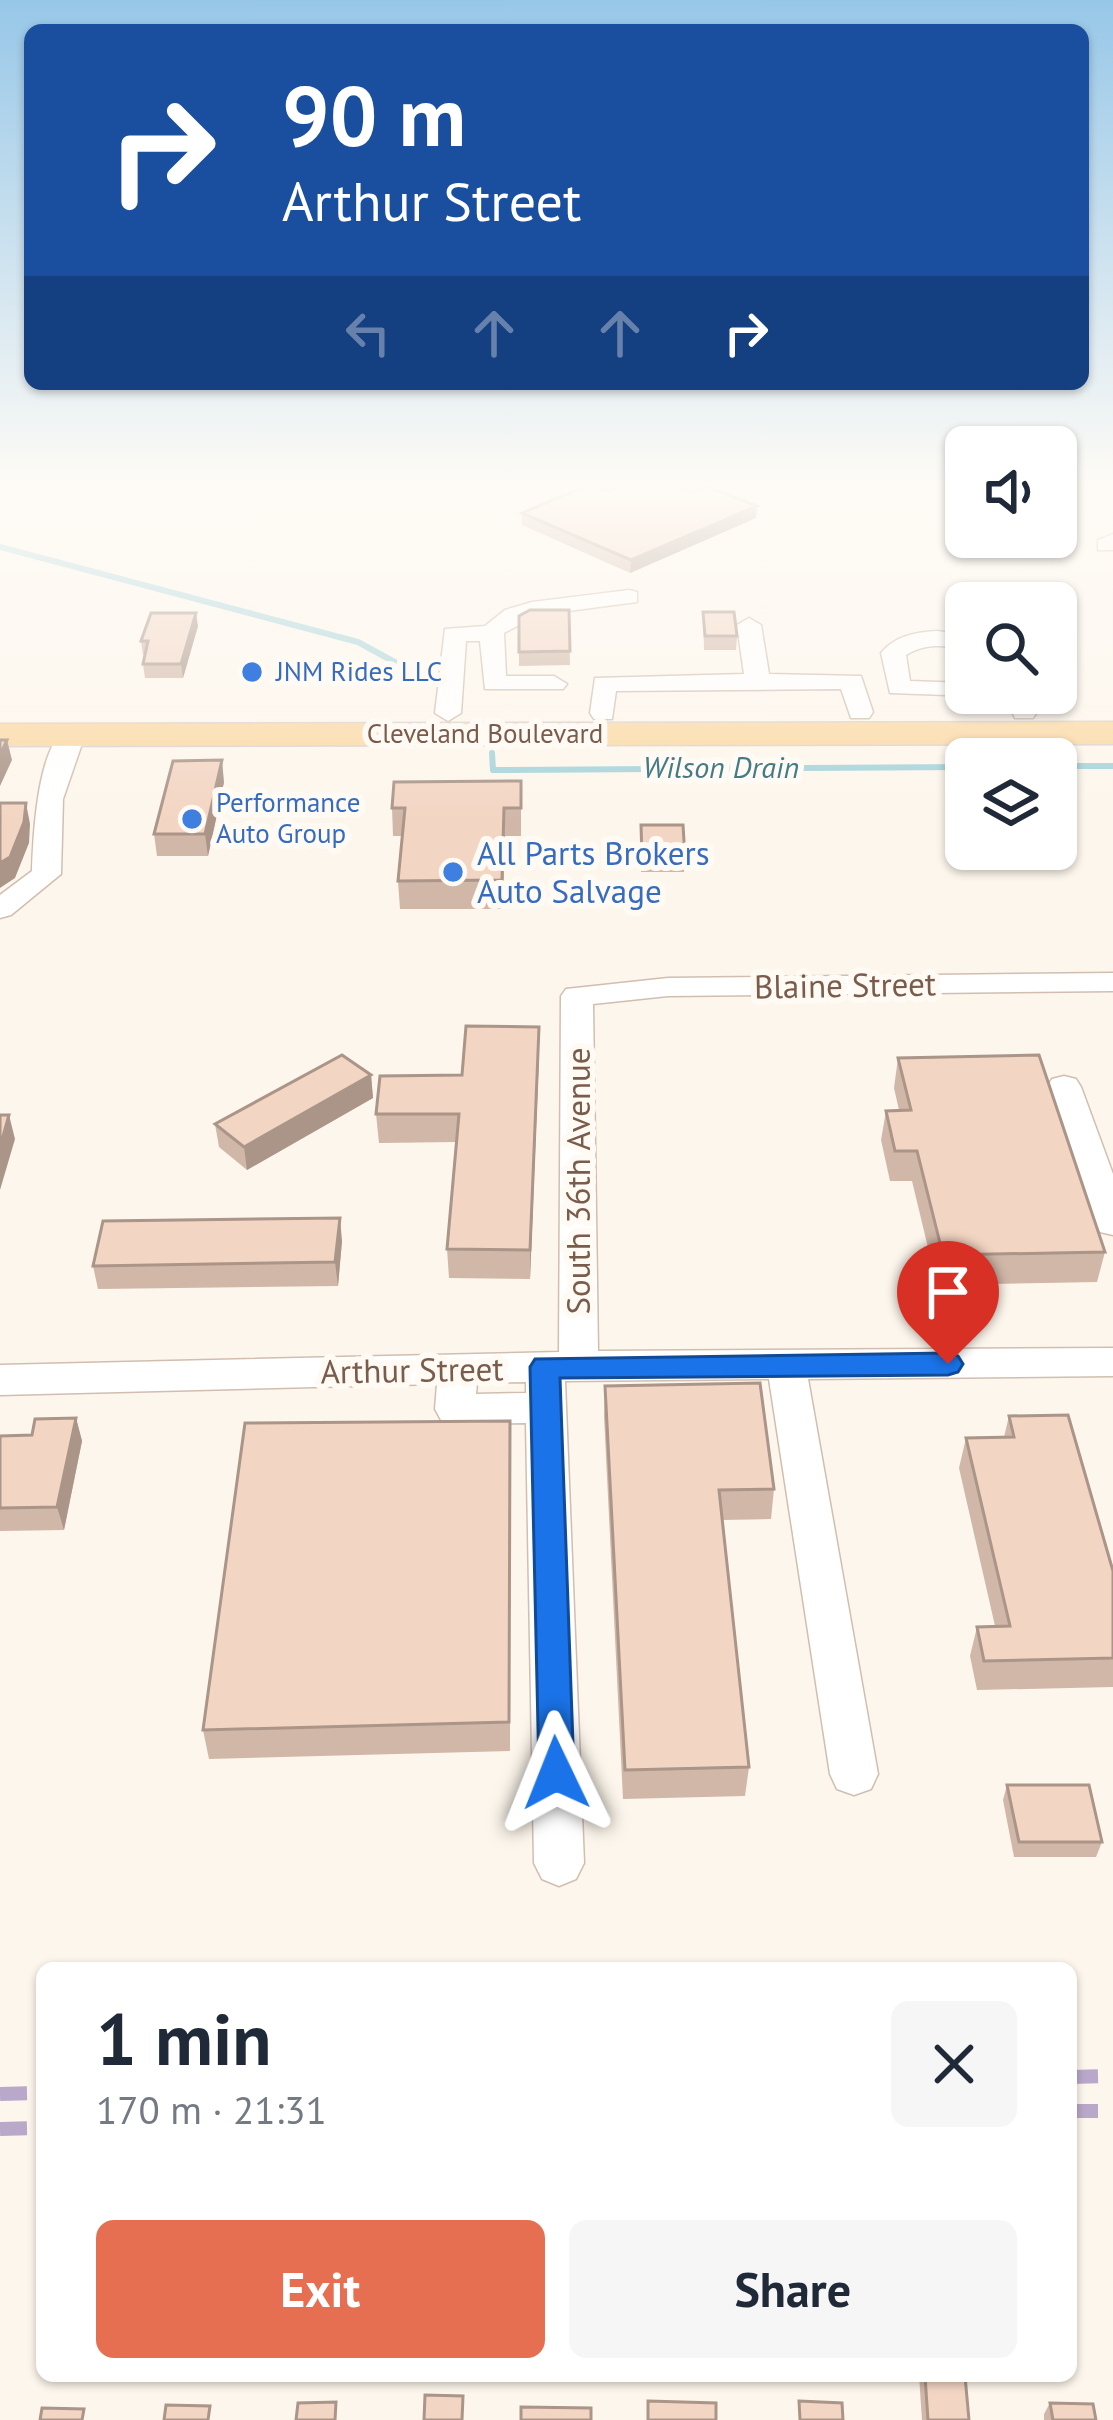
<!DOCTYPE html>
<html lang="en">
<head>
<meta charset="utf-8">
<style>
  :root { --surface:#fff; --page:#f6f6f7; --text:#1f2937; --muted:#747a83; --accent:#e76f51 }
  body { margin:0; font-family:"PT Sans",sans-serif; background:var(--page); color:var(--text); height:100vh; display:flex; flex-direction:column; font-size:45px; white-space:nowrap }
  * { box-sizing:border-box; margin:0 }
  p { font-size:39px; color:var(--muted) }
  .icon { flex:none; width:66px; height:66px; fill:none; stroke:currentColor; stroke-width:2; stroke-linecap:round; stroke-linejoin:round }
  .map { position:relative; flex:1; overflow:hidden }
  .side { position:absolute; left:36px; top:1962px; width:1041px; height:420px; display:flex; flex-direction:column; background:var(--surface); border-radius:18px; box-shadow:0 3px 9px #0004 }
  .side>* { flex:none }
  .top-card { position:absolute; left:24px; top:24px; width:1065px; height:366px; border-radius:18px; box-shadow:0 3px 9px #0004; background:#1a4fa0; color:#fff; overflow:hidden }
  .controls { position:absolute; left:945px; top:426px; display:grid; gap:24px }
  .controls a { display:grid; place-items:center; width:132px; height:132px; border-radius:18px; background:var(--surface); box-shadow:0 3px 9px #0004; font-size:60px }
  .pin { position:absolute; display:grid; place-items:center; width:102px; height:102px; color:#fff; margin:-123px -51px; border-radius:50% 50% 50% 0; rotate:-45deg; box-shadow:0 0 12px #0007 }
  .pin .icon { rotate:45deg }
  .me { position:absolute; width:132px; margin:-66px; rotate:358deg; stroke-linejoin:round; filter:drop-shadow(0 0 9px #0008) }
  .turn { display:flex; align-items:center; gap:42px; height:252px; padding:0 60px; font-size:54px }
  .turn .icon { width:156px; height:156px; stroke-width:2.5 }
  .turn b { display:block; font-size:84px; line-height:102px }
  .lanes { display:flex; align-items:center; height:114px; padding:0 60px; background:#0003; justify-content:center; gap:60px; direction:ltr }
  .lanes .off { opacity:.35 }
  .round { display:grid; place-items:center; flex:none; width:126px; height:126px; border-radius:18px; background:var(--page) }
  .summary { display:flex; align-items:center; justify-content:space-between; height:204px; padding:0 60px }
  h1 { font-size:72px; font-weight:800; line-height:90px }
  .button { display:flex; gap:24px; margin-top:auto; padding:24px 60px }
  .button a { flex:1; height:138px; border-radius:18px; background:var(--accent); color:#fff; font-size:48px; font-weight:800; line-height:138px; text-align:center }
  .button a+a { background:var(--page); color:var(--text) }
  .map>svg:first-child { display:block }
  .lines { fill:none; stroke-linecap:round; stroke-linejoin:round }
  .stream { stroke:#a5d3da; stroke-width:6 }
  .minor-casing { stroke:#d1beb0; stroke-width:3 }
  .major-casing { stroke:#dad1cd; stroke-width:3 }
  .minor { fill:#fff; fill-rule:evenodd }
  .major { fill:#fbd9a5; fill-rule:evenodd }
  .rail { stroke:#b9a8c9; stroke-width:14; stroke-dasharray:27 18; stroke-linecap:butt }
  .wall { fill:#d1b7a8 }
  .shaded-wall { fill:#aa9588 }
  .building { fill:#f3d5c3; stroke:#aa9588; stroke-width:3 }
  .route { fill:#1a73e8; stroke:#114b97; stroke-width:3 }
  .shop-dot { fill:#3f7fe0; stroke:#fffaf3; stroke-width:4.5 }
  .labels { text-anchor:middle; stroke-width:12; stroke-linejoin:round; paint-order:stroke }
  .far-shop-label { font-size:27px; fill:#366cbe; stroke:#fffaf3; text-anchor:start }
  .far-street-label { font-size:27px; fill:#7a5c4d; stroke:#fffaf3 }
  .far-water-label { font-size:30px; font-style:italic; fill:#437c86; stroke:#fffaf3 }
  .shop-label { font-size:33px; fill:#366cbe; stroke:#fffaf3; text-anchor:start }
  .street-label { font-size:33px; fill:#7a5c4d; stroke:#fffaf3 }
</style>
</head>
<body>
<div class="map">
<svg width="1113" height="2420" viewBox="0 0 1113 2420">
  <rect width="100%" height="100%" fill="#fdf6ec"/>
  <g class="lines">
    <g class="stream">
      <polyline points="0,547 358,642 411,671"/>
      <polyline points="492,753 493,770 966,767"/>
      <polyline points="1056,766 1113,766"/>
    </g>
    <defs>
      <g id="minor">
        <polygon points="548,482 578,482 550,494 539,488"/>
        <polygon points="1113,534 1113,550 1098,550 1098,540"/>
        <polygon points="629,590 637,592 637,602 538,615 504,633 506,676 554,676 567,684 563,689 485,689 480,641 466,641 461,713 448,721 435,713 445,629 485,626 505,610 532,602"/>
        <polygon points="749,618 761,625 769,674 861,676 873,712 869,718 851,718 841,689 616,691 612,719 594,719 590,713 595,678 744,674 737,625"/>
        <path d="M937 631 966 635V649C944 645 925 643 906 655L910 681 966 683V693H977L975 696 890 693 881 653C895 636 916 632 937 631Z"/>
        <polygon points="1003,693 1029,693 1037,712 1033,718 1015,718"/>
        <path d="M72 727 85 735 63 799 61 874 11 915 0 918V895L32 871C33 840 37 736 72 727Z"/>
        <path d="M1113 973V991L668 996 593 1004 598 1351 1113 1348V1376L808 1379 878 1774 871 1789 854 1795 837 1789 830 1774 769 1379 565 1381 584 1863 576 1879 559 1886 542 1879 534 1863 526 1423 455 1424 441 1420 435 1409 437 1384 0 1395V1365L559 1352 561 996 566 989 668 978ZM526 1382V1393L476 1394 477 1383Z"/>
        <polygon points="1064,1076 1076,1079 1081,1087 1113,1174 1113,1235 1100,1232 1095,1223 1047,1087 1052,1079"/>
      </g>
      <polygon id="major" points="1113,722 1113,744 0,746 0,724"/>
    </defs>
    <use href="#minor" class="minor-casing"/>
    <use href="#major" class="major-casing"/>
    <use href="#minor" class="minor"/>
    <use href="#major" class="major"/>
    <g class="rail">
      <polyline points="1071,2077 1113,2076"/>
      <polyline points="0,2094 42,2093"/>
      <polyline points="1071,2111 1113,2111"/>
      <polyline points="0,2129 42,2128"/>
    </g>
  </g>
  <g class="wall">
    <polygon points="941,482 966,482 966,491"/>
    <polygon points="607,491 691,492 757,506 756,518 630,573 522,525 522,513"/>
    <polygon points="569,610 570,665 519,666 519,616"/>
    <polygon points="703,612 737,636 736,650 704,650"/>
    <polygon points="198,626 183,678 145,678 143,664 145,655 143,655 141,641"/>
    <polygon points="521,781 521,836 505,836 503,909 400,909 398,881 402,836 393,836 392,808"/>
    <polygon points="224,782 208,856 157,856 154,834"/>
    <polygon points="641,825 685,857 684,872 641,872"/>
    <polygon points="539,1027 530,1279 449,1278 447,1249 456,1142 379,1143 376,1114 462,1075"/>
    <polygon points="898,1058 1105,1252 1097,1282 937,1285 912,1181 890,1181 881,1140 886,1111 899,1110 894,1088"/>
    <polygon points="371,1075 373,1098 247,1170 219,1147 215,1124"/>
    <polygon points="342,1241 338,1286 98,1289 93,1266"/>
    <polygon points="605,1386 774,1489 771,1519 722,1520 749,1767 745,1796 623,1799 604,1416"/>
    <polygon points="1009,1416 1113,1571 1113,1687 977,1690 970,1656 977,1627 995,1626 959,1468 966,1438 1004,1437"/>
    <polygon points="76,1418 82,1441 64,1530 0,1531 0,1436 32,1435"/>
    <polygon points="510,1421 510,1751 209,1759 203,1730"/>
    <polygon points="1007,1785 1102,1842 1096,1857 1014,1857 1003,1800"/>
    <polygon points="919,2376 965,2376 969,2420 922,2420"/>
    <polygon points="1050,2403 1096,2420 1044,2420 1044,2414"/>
  </g>
  <g class="shaded-wall">
    <polygon points="1076,482 1074,491 1056,500 1056,490"/>
    <polygon points="757,506 756,518 630,573 631,560"/>
    <polygon points="196,613 198,626 183,678 181,664"/>
    <polygon points="7,740 12,760 0,786 0,755"/>
    <polygon points="222,760 224,782 208,856 205,834"/>
    <polygon points="26,803 30,824 29,843 15,878 0,888 0,863"/>
    <polygon points="539,1027 539,1055 530,1279 530,1250"/>
    <polygon points="371,1075 373,1098 247,1170 244,1147"/>
    <polygon points="9,1115 15,1139 0,1190 0,1147"/>
    <polygon points="340,1218 342,1241 338,1286 335,1262"/>
    <polygon points="76,1418 82,1441 64,1530 57,1507"/>
  </g>
  <g class="building">
    <polygon points="629,482 664,482 691,492 706,486 757,506 631,560 522,513 591,484 607,491"/>
    <polygon points="1056,482 1074,482 1056,490"/>
    <polygon points="530,610 569,610 570,651 519,652 519,616"/>
    <polygon points="703,612 734,612 737,636 705,636"/>
    <polygon points="151,613 196,613 181,664 143,664 148,641 141,641"/>
    <polygon points="0,740 7,740 0,755"/>
    <polygon points="222,760 205,834 154,834 173,761"/>
    <polygon points="521,781 521,808 504,808 502,880 398,881 405,808 392,808 394,782"/>
    <polygon points="0,803 26,803 24,822 10,857 0,863"/>
    <polygon points="641,825 683,825 685,857 642,857"/>
    <polygon points="466,1026 539,1027 530,1250 447,1249 459,1114 376,1114 380,1076 462,1075"/>
    <polygon points="342,1055 371,1075 244,1147 215,1124"/>
    <polygon points="1039,1055 1105,1252 943,1255 917,1151 895,1151 886,1111 911,1110 898,1058"/>
    <polygon points="0,1115 9,1115 0,1147"/>
    <polygon points="340,1218 335,1262 93,1266 103,1221"/>
    <polygon points="760,1383 774,1489 719,1490 749,1767 625,1770 605,1386"/>
    <polygon points="1068,1415 1113,1571 1113,1658 984,1661 977,1627 1010,1626 966,1438 1014,1437 1009,1416"/>
    <polygon points="76,1418 57,1507 0,1508 0,1436 32,1435 35,1419"/>
    <polygon points="510,1421 509,1722 203,1730 245,1423"/>
    <polygon points="1007,1785 1089,1785 1102,1842 1019,1842"/>
    <polygon points="925,2376 965,2376 969,2420 928,2420"/>
    <polygon points="425,2395 463,2396 462,2420 424,2420"/>
    <polygon points="648,2401 716,2403 716,2420 648,2420"/>
    <polygon points="799,2401 842,2403 843,2420 800,2420"/>
    <polygon points="336,2402 335,2420 296,2420 298,2403"/>
    <polygon points="1050,2403 1093,2404 1096,2420 1053,2420"/>
    <polygon points="166,2405 210,2406 208,2420 164,2420"/>
    <polygon points="521,2407 591,2408 591,2420 521,2420"/>
    <polygon points="42,2408 84,2409 82,2420 40,2420"/>
  </g>
  <linearGradient id="sky" x2="0" y2="1"><stop stop-color="#97c7e8"/><stop offset="0.59" stop-color="#fefbf6"/><stop offset="1" stop-color="#fefbf6" stop-opacity="0"/></linearGradient>
  <rect width="1113" height="820" fill="url(#sky)"/>
  <polygon class="route" points="948,1353 958,1356 963,1364 958,1372 948,1375 560,1378 574,1773 569,1784 556,1789 544,1784 539,1773 530,1367 535,1359"/>
  <g class="shop-dot">
    <circle cx="252" cy="672" r="12"/>
    <circle cx="192" cy="819" r="12"/>
    <circle cx="453" cy="872" r="12"/>
  </g>
  <g class="labels">
    <g class="far-shop-label">
      <text x="276" y="681">JNM Rides LLC</text>
      <text x="216" y="812">Performance<tspan x="216" dy="31">Auto Group</tspan></text>
    </g>
    <g class="far-street-label">
      <text x="485" y="743">Cleveland Boulevard</text>
    </g>
    <g class="far-water-label">
      <text x="721" y="778">Wilson Drain</text>
    </g>
    <g class="shop-label">
      <text x="477" y="865">All Parts Brokers<tspan x="477" dy="38">Auto Salvage</tspan></text>
    </g>
    <g class="street-label">
      <text transform="translate(845 985) rotate(-1)" y="12">Blaine Street</text>
      <text transform="translate(578 1181) rotate(-90)" y="12">South 36th Avenue</text>
      <text transform="translate(412 1370) rotate(-1)" y="12">Arthur Street</text>
    </g>
  </g>
</svg>
<div class="controls">
<a><svg class="icon" aria-label="sound" viewBox="0 0 24 24"><path d="M4 9h4l5-4v14l-5-4H4zM17 9q2 3 0 6"/></svg></a>
<a><svg class="icon" aria-label="search" viewBox="0 0 24 24"><circle cx="10" cy="10" r="6"/><path d="M15 15l6 6"/></svg></a>
<a><svg class="icon" aria-label="layers" viewBox="0 0 24 24"><path d="M12 4l9 5-9 5-9-5zM3 14l9 5 9-5"/></svg></a>
</div>
<div class="pin" style="left:948px;top:1364px;background:#d93025"><svg class="icon" aria-label="arrive" viewBox="0 0 24 24"><path d="M6 21V4h12l-3 4 3 4H6"/></svg></div>
<svg class="me" style="left:556px;top:1773px" viewBox="-20 -20 40 40"><path d="M0-17L14 15 0 8-14 15z" fill="#1a73e8" stroke="#fff" stroke-width="4"/></svg>
<div class="top-card">
<div class="turn"><svg class="icon" aria-label="right" viewBox="0 0 24 24"><path d="M7 20v-9h11M14 6l5 5-5 5"/></svg><div><b>90 m</b>Arthur Street</div></div>
<div class="lanes"><svg class="icon off" aria-label="left" viewBox="0 0 24 24"><path d="M17 20v-9H6M10 6l-5 5 5 5"/></svg><svg class="icon off" aria-label="ahead" viewBox="0 0 24 24"><path d="M12 20V5M6 11l6-6 6 6"/></svg><svg class="icon off" aria-label="ahead" viewBox="0 0 24 24"><path d="M12 20V5M6 11l6-6 6 6"/></svg><svg class="icon" aria-label="right" viewBox="0 0 24 24"><path d="M7 20v-9h11M14 6l5 5-5 5"/></svg></div>
</div>
<section class="side">
<div class="summary"><div><h1>1 min</h1><p>170 m · 21:31</p></div><a class="round"><svg class="icon" aria-label="close" viewBox="0 0 24 24"><path d="M6 6l12 12M18 6L6 18"/></svg></a></div>
<div class="button"><a>Exit</a><a>Share</a></div>
</section>
</div>
</body>
</html>
